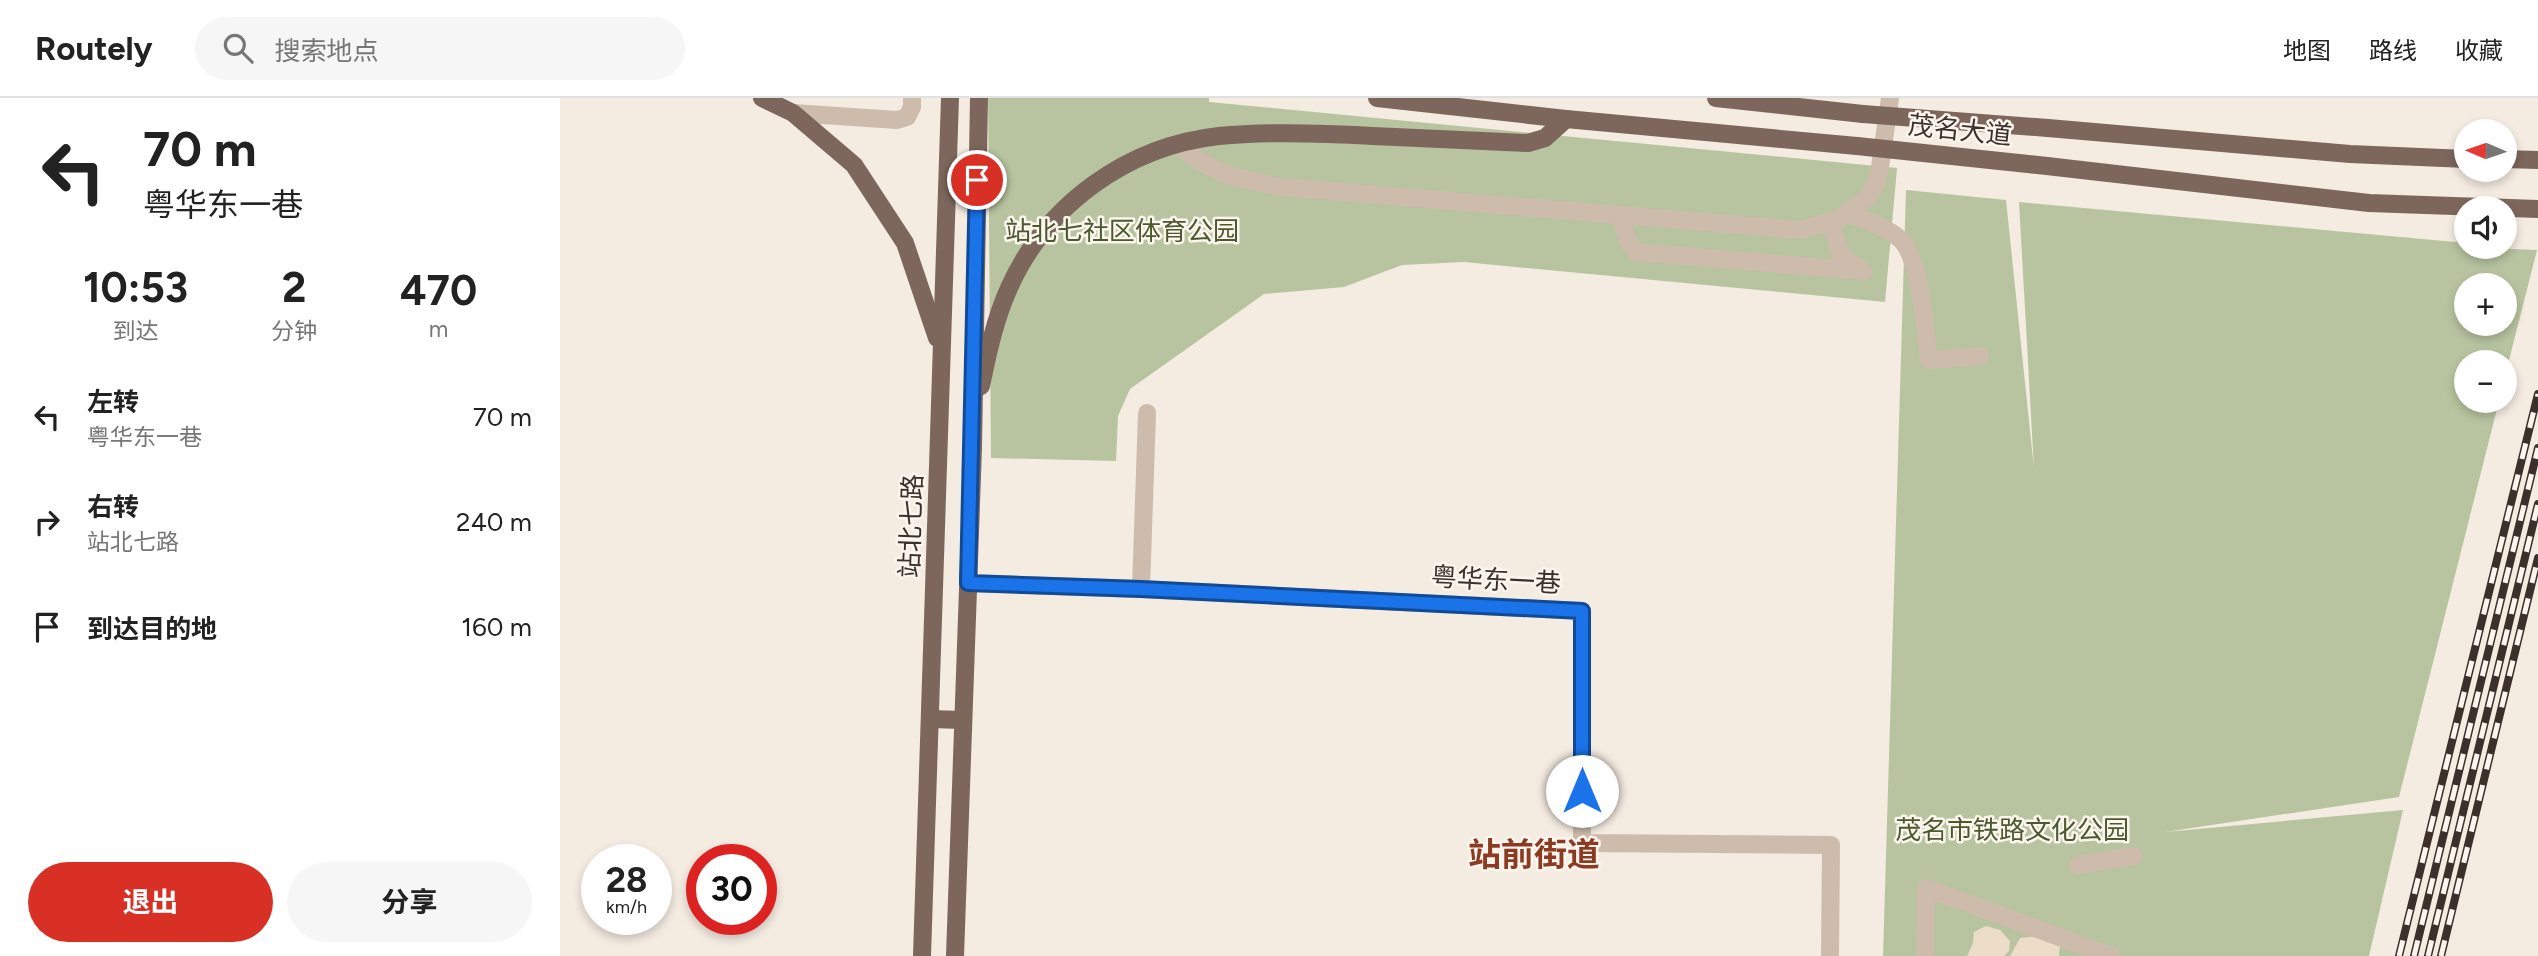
<!DOCTYPE html>
<html lang="zh">
<head>
<meta charset="utf-8">
<style>
  :root { --surface:#fff; --page:#f6f6f6; --text:#222; --muted:#767676; --line:#e0e0e0; --accent:#d93025 }
  body { margin:0; font-family:Figtree,"Noto Sans SC",sans-serif; background:var(--page); color:var(--text); height:100vh; display:flex; flex-direction:column; font-size:26px; white-space:nowrap }
  * { box-sizing:border-box; margin:0 }
  p { font-size:23px; color:var(--muted) }
  .icon { flex:none; width:38px; height:38px; fill:none; stroke:currentColor; stroke-width:2; stroke-linecap:round; stroke-linejoin:round }
  .map { position:relative; flex:1; overflow:hidden }
  .sheet { display:flex; flex-direction:column; background:var(--surface); width:560px }
  .sheet>* { flex:none }
  .guide { background:#fff; color:var(--text); overflow:hidden }
  .needle { width:46px; rotate:272deg }
  .fabs { position:absolute; left:1894px; top:21px; display:grid; gap:14px }
  .fabs a { display:grid; place-items:center; width:63px; height:63px; border-radius:50%; background:var(--surface); box-shadow:0 4px 10px #0003; font-size:35px }
  .speed { position:absolute; left:21px; top:746px; display:flex; gap:14px; font-size:35px; font-weight:700; text-align:center }
  .speed>* { display:grid; place-content:center; width:91px; height:91px; border-radius:50%; background:var(--surface); box-shadow:0 4px 10px #0003; line-height:1 }
  .speed small { font-size:18px; font-weight:400 }
  .speed .limit { border:10px solid #d22; background:#fff; color:#111 }
  .pin { position:absolute; display:grid; place-items:center; width:60px; height:60px; color:#fff; margin:-30px; border:4px solid #fff; border-radius:50%; box-shadow:0 2px 7px #0007 }
  .me { position:absolute; width:77px; margin:-38px; rotate:0deg; stroke-linejoin:round; filter:drop-shadow(0 0 5px #0008) }
  .turn { display:flex; align-items:center; gap:24px; height:147px; padding:0 28px; font-size:32px }
  .turn .icon { width:91px; height:91px; stroke-width:2.5 }
  .turn b { display:block; font-size:49px; line-height:60px }
  .eta { display:flex; justify-content:space-evenly; align-items:center; height:119px; text-align:center }
  .eta b { font-size:42px; font-weight:700; line-height:49px }
  .button { display:flex; gap:14px; margin-top:auto; padding:14px 28px }
  .button a { flex:1; height:80px; border-radius:42px; background:var(--accent); color:#fff; font-size:28px; font-weight:700; line-height:80px; text-align:center }
  .button a+a { background:var(--page); color:var(--text) }
  ul { padding:0; list-style:none }
  li { display:flex; align-items:center; gap:21px; height:105px; padding:0 28px }
  li div { flex:1 }
  li b { display:block; font-size:26px }
  li em { font-style:normal }
  header { display:flex; align-items:center; gap:42px; box-sizing:border-box; height:98px; padding:0 35px; background:var(--surface); border-bottom:2px solid var(--line) }
  header strong { font-size:33px }
  nav { display:flex; gap:38px; margin-inline-start:auto; font-size:24px }
  .search { width:490px; height:63px; background:var(--page); display:flex; align-items:center; gap:18px; box-sizing:border-box; padding:0 24px; border-radius:38px; color:var(--muted); font-size:26px }
  main { display:flex; flex:1; min-height:0 }
  .map>svg:first-child { display:block }
  .green { fill:#b8c4a0; fill-rule:evenodd }
  .plaza { fill:#ecdcc8 }
  .lines { fill:none; stroke-linecap:round; stroke-linejoin:round }
  .minor { stroke:#cdbbac; stroke-width:18 }
  .major { stroke:#7d675c; stroke-width:18 }
  .rail-casing { stroke:#3b302b; stroke-width:8 }
  .rail { stroke:#fbf5ee; stroke-width:5; stroke-dasharray:16; stroke-linecap:butt }
  .major-bridge { stroke:#7d675c; stroke-width:18 }
  .route-casing { stroke:#114b97; stroke-width:18 }
  .route { stroke:#1a73e8; stroke-width:12 }
  .labels { text-anchor:middle; stroke-width:5; stroke-linejoin:round; paint-order:stroke }
  .street-label { font-size:26px; fill:#3b302b; stroke:#fbf5ee }
  .park-label { font-size:26px; fill:#4a5a2e; stroke:#fbf5ee }
  .district-label { font-size:33px; font-weight:bold; fill:#8c3b22; stroke:#fbf5ee }
</style>
</head>
<body>
<header>
<strong>Routely</strong>
<div class="search"><svg class="icon" aria-label="search" viewBox="0 0 24 24"><circle cx="10" cy="10" r="6"/><path d="M15 15l6 6"/></svg>搜索地点</div>
<nav><a>地图</a><a>路线</a><a>收藏</a></nav>
</header>
<main>
<section class="sheet">
<div class="guide">
<div class="turn"><svg class="icon" aria-label="left" viewBox="0 0 24 24"><path d="M17 20v-9H6M10 6l-5 5 5 5"/></svg><div><b>70 m</b>粤华东一巷</div></div>
</div>
<div class="eta">
<div><b>10:53</b><p>到达</p></div>
<div><b>2</b><p>分钟</p></div>
<div><b>470</b><p>m</p></div>
</div>
<ul>
<li><svg class="icon" aria-label="left" viewBox="0 0 24 24"><path d="M17 20v-9H6M10 6l-5 5 5 5"/></svg><div><b>左转</b><p>粤华东一巷</p></div><em>70 m</em></li>
<li><svg class="icon" aria-label="right" viewBox="0 0 24 24"><path d="M7 20v-9h11M14 6l5 5-5 5"/></svg><div><b>右转</b><p>站北七路</p></div><em>240 m</em></li>
<li><svg class="icon" aria-label="arrive" viewBox="0 0 24 24"><path d="M6 21V4h12l-3 4 3 4H6"/></svg><div><b>到达目的地</b></div><em>160 m</em></li>
</ul>
<div class="button"><a>退出</a><a>分享</a></div>
</section>
<div class="map">
<svg width="1978" height="858" viewBox="0 0 1978 858">
  <rect width="100%" height="100%" fill="#f4ebe1"/>
  <g class="green">
    <polygon points="428,0 649,0 649,4 1337,70 1325,204 904,164 842,167 784,189 704,196 570,291 558,318 556,363 431,360"/>
    <path d="M1346 92 1446 102 1474 371 1459 104 1906 145V149L1977 152 1944 282V264H1906V303H1939L1839 699 1605 734 1843 712 1809 858H1323ZM1906 187H1944V226H1906Z"/>
  </g>
  <g class="plaza">
    <polygon points="1426,828 1440,832 1450,843 1449,853 1444,858 1407,858 1413,845 1414,834"/>
    <polygon points="1480,838 1500,848 1499,858 1450,858 1460,840"/>
  </g>
  <g class="lines">
    <g class="minor">
      <polyline points="233,15 337,22 347,19 352,9 352,0"/>
      <path d="M618 47C657 78 674 80 722 89L1240 132 1279 121 1308 99 1315 88 1320 69 1330 0"/>
      <path d="M1286 115C1304 122 1325 128 1340 141 1361 160 1365 234 1369 262L1420 258"/>
      <polyline points="1059,117 1069,145 1076,154 1303,173"/>
      <polyline points="1271,124 1281,158 1303,173"/>
      <polyline points="408,485 581,491 1022,513 1022,745 1271,747 1270,858"/>
      <polyline points="581,491 587,315"/>
      <polyline points="1518,767 1574,758"/>
      <polyline points="1365,858 1366,790 1551,858"/>
    </g>
    <g class="major">
      <polyline points="202,0 233,15 294,67 345,145 377,240"/>
      <polyline points="817,0 1006,21 1297,48"/>
      <polyline points="1156,0 1303,16"/>
      <polyline points="1488,30 1790,56 1906,61"/>
      <polyline points="1944,61 1978,62"/>
      <polyline points="1487,68 1809,105 1978,111"/>
      <path d="M421 288C428 254 435 221 449 190 486 107 567 48 659 38 710 33 762 35 813 38 865 40 916 43 968 45L985 40 1006 21"/>
      <polyline points="370,621 403,622"/>
      <polyline points="362,858 390,0"/>
      <polyline points="395,858 413,350 419,0"/>
    </g>
    <defs>
      <g id="rail">
        <polyline points="1839,858 1978,296"/>
        <polyline points="1854,858 1978,350"/>
        <polyline points="1868,858 1978,406"/>
        <polyline points="1881,858 1978,460"/>
      </g>
    </defs>
    <use href="#rail" class="rail-casing"/>
    <use href="#rail" class="rail"/>
    <g class="major-bridge">
      <polyline points="1303,16 1488,30"/>
      <polyline points="1297,48 1487,68"/>
    </g>
  </g>
  <g class="lines">
    <defs>
      <polyline id="route" points="417,82 408,485 581,491 1022,513 1022,693"/>
    </defs>
    <use href="#route" class="route-casing"/>
    <use href="#route" class="route"/>
  </g>
  <g class="labels">
    <g class="street-label">
      <text transform="translate(1400 32) rotate(6)" y="9">茂名大道</text>
      <text transform="translate(351 428) rotate(-88)" y="9">站北七路</text>
      <text transform="translate(936 482) rotate(3)" y="9">粤华东一巷</text>
    </g>
    <g class="park-label">
      <text x="562" y="142">站北七社区体育公园</text>
      <text x="1452" y="741">茂名市铁路文化公园</text>
    </g>
    <g class="district-label">
      <text x="974" y="768">站前街道</text>
    </g>
  </g>
</svg>
<div class="fabs">
<a><svg class="needle" viewBox="-14 -14 28 28"><path d="M0-13l5 13h-10z" fill="#e53935"/><path d="M0 13l5-13h-10z" fill="#767676"/></svg></a>
<a><svg class="icon" aria-label="sound" viewBox="0 0 24 24"><path d="M4 9h4l5-4v14l-5-4H4zM17 9q2 3 0 6"/></svg></a>
<a>+</a>
<a>−</a>
</div>
<div class="speed"><div>28<small>km/h</small></div><div class="limit">30</div></div>
<div class="pin" style="left:417px;top:82px;background:#d93025"><svg class="icon" aria-label="arrive" viewBox="0 0 24 24"><path d="M6 21V4h12l-3 4 3 4H6"/></svg></div>
<svg class="me" style="left:1022px;top:693px" viewBox="-20 -20 40 40"><circle r="19" fill="#fff"/><path d="M0-13L10 11 0 6-10 11z" fill="#1a73e8"/></svg>
</div>
</main>
</body>
</html>
